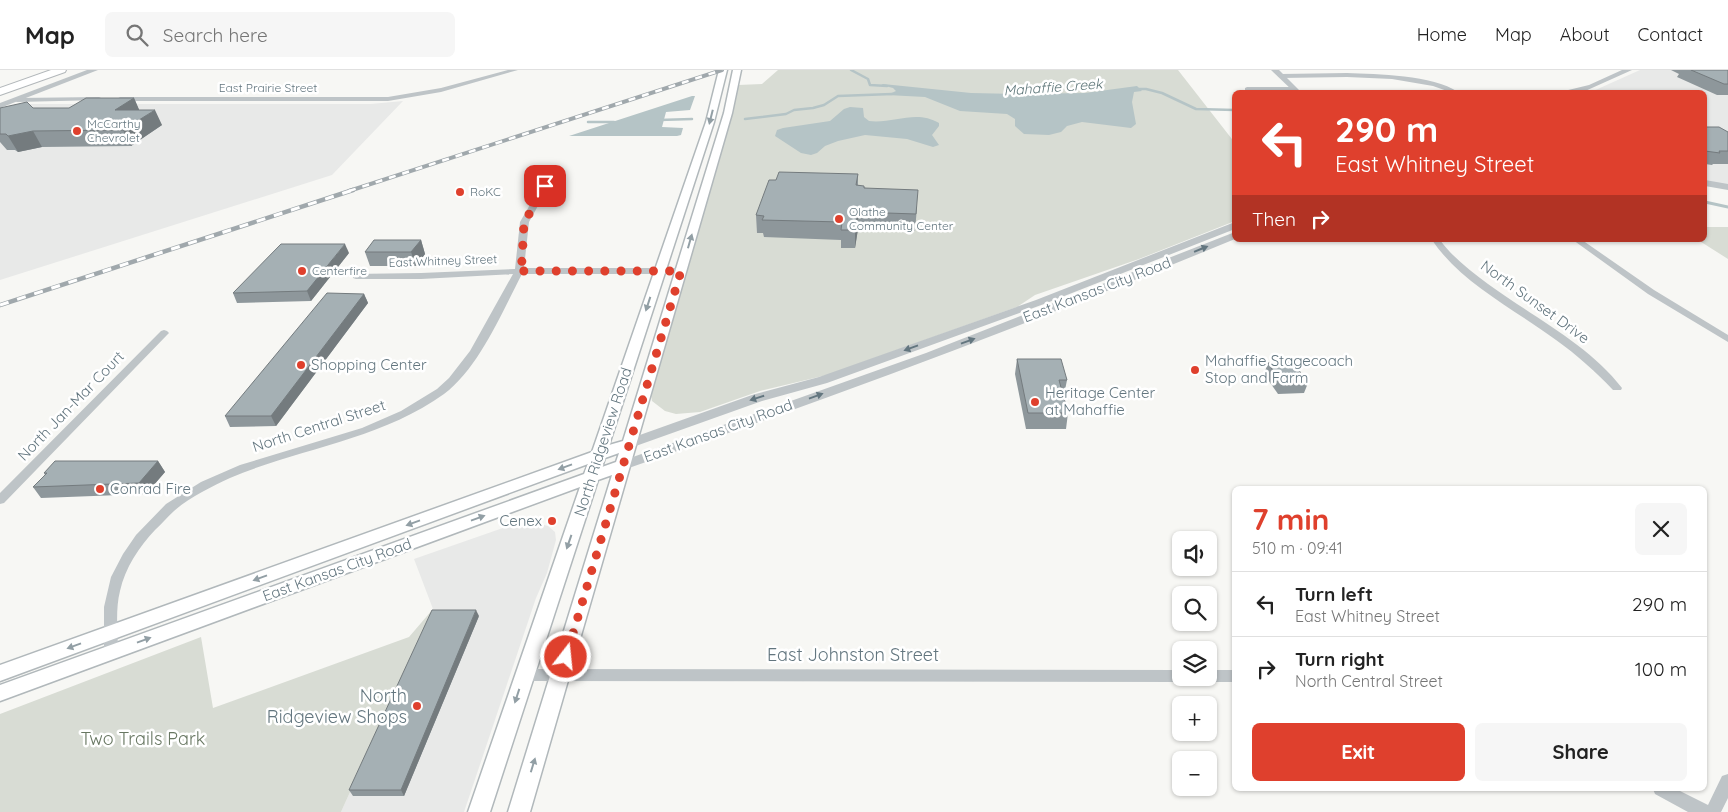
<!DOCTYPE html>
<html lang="en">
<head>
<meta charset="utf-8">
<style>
  :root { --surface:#fff; --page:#f6f6f6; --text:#222; --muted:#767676; --line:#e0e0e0; --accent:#df402d }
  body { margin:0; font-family:Quicksand,sans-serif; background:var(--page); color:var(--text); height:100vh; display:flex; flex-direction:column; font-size:19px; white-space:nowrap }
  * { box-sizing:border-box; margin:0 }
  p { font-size:16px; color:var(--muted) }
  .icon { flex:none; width:28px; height:28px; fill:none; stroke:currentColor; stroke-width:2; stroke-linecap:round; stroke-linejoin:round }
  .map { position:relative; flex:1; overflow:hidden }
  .sheet { position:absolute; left:1232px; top:416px; width:475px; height:305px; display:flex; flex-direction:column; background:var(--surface); border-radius:8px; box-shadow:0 1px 4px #0004 }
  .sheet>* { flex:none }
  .hud { position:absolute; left:1232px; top:20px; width:475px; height:152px; border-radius:8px; box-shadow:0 1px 4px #0004; background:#df402d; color:#fff; overflow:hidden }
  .buttons { position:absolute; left:1172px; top:461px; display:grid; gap:10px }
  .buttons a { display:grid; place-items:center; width:45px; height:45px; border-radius:8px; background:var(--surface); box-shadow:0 1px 4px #0004; font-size:25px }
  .pin { position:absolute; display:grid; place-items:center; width:42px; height:42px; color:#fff; margin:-21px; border-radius:10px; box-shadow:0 2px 8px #0006 }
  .me { position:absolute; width:55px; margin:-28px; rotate:16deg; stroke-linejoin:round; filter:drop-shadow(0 0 4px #0008) }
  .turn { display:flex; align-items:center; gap:18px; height:105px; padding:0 20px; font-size:22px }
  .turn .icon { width:65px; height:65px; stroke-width:2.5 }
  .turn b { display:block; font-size:35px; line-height:42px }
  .then { display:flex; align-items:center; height:48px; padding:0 20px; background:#0003; gap:10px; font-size:19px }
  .round { display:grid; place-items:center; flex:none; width:52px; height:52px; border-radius:8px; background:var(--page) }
  .summary { display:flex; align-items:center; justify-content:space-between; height:85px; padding:0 20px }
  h1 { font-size:30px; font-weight:700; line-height:38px; color:var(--accent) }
  .primary-button { display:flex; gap:10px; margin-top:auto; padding:10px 20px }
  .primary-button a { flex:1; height:58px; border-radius:8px; background:var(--accent); color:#fff; font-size:20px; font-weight:700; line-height:58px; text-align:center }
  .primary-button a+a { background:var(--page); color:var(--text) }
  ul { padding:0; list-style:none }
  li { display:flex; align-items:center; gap:15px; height:65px; padding:0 20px; border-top:1px solid var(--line) }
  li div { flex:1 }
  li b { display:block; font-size:19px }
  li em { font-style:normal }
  header { display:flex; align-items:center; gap:30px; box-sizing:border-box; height:70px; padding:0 25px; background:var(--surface); border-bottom:1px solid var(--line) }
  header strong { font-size:24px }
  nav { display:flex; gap:28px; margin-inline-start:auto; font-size:18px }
  .search { width:350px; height:45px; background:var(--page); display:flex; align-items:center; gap:12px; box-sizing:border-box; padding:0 18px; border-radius:8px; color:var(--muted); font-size:19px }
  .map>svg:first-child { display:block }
  .built { fill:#e8e9e8 }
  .green { fill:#d8dcd4 }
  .water { fill:#b5c4c6 }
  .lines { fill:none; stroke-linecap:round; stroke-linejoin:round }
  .stream-far1 { stroke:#b5c4c6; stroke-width:2.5 }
  .stream { stroke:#b5c4c6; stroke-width:3 }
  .secondary-casing { stroke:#b1b8bb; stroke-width:3 }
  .motorway-casing { stroke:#b2b7ba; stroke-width:2 }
  .minor { fill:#bec4c7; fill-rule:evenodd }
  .tertiary { fill:#bec4c7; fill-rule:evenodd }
  .secondary { fill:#fff; fill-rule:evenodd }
  .motorway { fill:#fff; fill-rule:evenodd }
  .rail-far1-casing { stroke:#a0a8ac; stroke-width:4 }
  .rail-casing { stroke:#a0a8ac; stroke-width:4.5 }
  .rail-far1 { stroke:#fff; stroke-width:2.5; stroke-dasharray:7; stroke-linecap:butt }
  .rail { stroke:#fff; stroke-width:3; stroke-dasharray:9; stroke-linecap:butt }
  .wall { fill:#8e979b }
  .shaded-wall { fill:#747b7e }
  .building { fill:#a5b0b4; stroke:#747b7e }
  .oneway { fill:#929fa5 }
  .oneway2 { fill:#63767f }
  .route { stroke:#df402d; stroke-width:9; stroke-dasharray:0 16.2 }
  .poi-dot { fill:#df402d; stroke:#fff; stroke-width:2 }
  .labels { text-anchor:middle; stroke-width:5; stroke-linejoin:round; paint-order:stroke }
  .far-street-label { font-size:12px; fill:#63767f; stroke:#fff }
  .far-poi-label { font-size:12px; fill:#63767f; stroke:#fff; text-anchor:start }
  .far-water-label { font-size:14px; font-style:italic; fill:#5e7679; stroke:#fff }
  .street-label { font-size:15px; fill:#63767f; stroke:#fff }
  .poi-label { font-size:15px; fill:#63767f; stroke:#fff; text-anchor:start }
  .near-street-label { font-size:18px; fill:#63767f; stroke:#fff }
  .near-poi-label { font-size:18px; fill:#63767f; stroke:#fff; text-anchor:end }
  .near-park-label { font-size:18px; fill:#687762; stroke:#fff }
</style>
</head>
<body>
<header>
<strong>Map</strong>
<div class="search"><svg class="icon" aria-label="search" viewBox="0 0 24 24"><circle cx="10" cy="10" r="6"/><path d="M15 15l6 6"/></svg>Search here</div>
<nav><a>Home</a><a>Map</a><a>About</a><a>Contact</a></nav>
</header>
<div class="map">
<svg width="1728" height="742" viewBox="0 0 1728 742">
  <rect width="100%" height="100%" fill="#f7f7f4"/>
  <g class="built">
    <polygon points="1640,0 1728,0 1728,115 1705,111 1705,22 1591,22"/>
    <polygon points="403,31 332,105 0,210 0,42 19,34 371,34"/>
    <polygon points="514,454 540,454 548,456 555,462 556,470 547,503 536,528 464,742 341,742 433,539 414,489"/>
  </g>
  <g class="green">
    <polygon points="778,0 1178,0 1235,73 1235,151 1139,189 1035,225 1017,237 827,305 760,321 700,342 676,344 665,341 652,331 651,325 732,43 738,15 762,14"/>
    <polygon points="1705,157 1728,157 1728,189 1698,170 1705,170"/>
    <polygon points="433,539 341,742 0,742 0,644 201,567 213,638 409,567"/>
  </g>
  <g class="water">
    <polygon points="883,14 971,23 1024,24 1085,23 1137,16 1142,21 1134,22 1132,32 1136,54 1131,58 1082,52 1067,56 1061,62 1049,65 1024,64 1015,56 1015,49 1007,44 960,41 925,27 887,25 896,21 893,18 881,15"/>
    <polygon points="692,26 695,26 690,40 666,42 662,57 683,58 681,65 677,66 569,66"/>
    <path d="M850 37 863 38 864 47 869 51C893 54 916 39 939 53V56L932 65 939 75 933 77 907 69 865 65 838 71 825 76 817 83 811 85 801 83 775 66 777 60 783 58 830 51 844 39Z"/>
  </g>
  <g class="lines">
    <g class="stream-far1">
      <polyline points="851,0 868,9 870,15 887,16"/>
      <polyline points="1135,19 1146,19 1162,23 1196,39 1235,40"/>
      <polyline points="745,49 786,44 794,40 813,38 824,35 838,26 892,24"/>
      <polyline points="659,50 692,49"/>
      <polyline points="588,52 614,52"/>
    </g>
    <polyline class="stream" points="1705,132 1728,137"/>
    <defs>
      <path id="secondary" d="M719 0H727L714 52 609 375 623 371 724 43 733 0H741L732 43 530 742H508L612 405 598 410 490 742H468L580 417 0 631V615L584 404 588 394 0 611V595L592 382 706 52ZM619 383 616 392 602 397 605 388Z"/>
      <polygon id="motorway" points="51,0 66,0 65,2 0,25 0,18"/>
    </defs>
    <use href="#secondary" class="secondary-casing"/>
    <use href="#motorway" class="motorway-casing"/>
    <g class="minor">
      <polygon points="508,0 518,0 441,22 388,31 120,31 117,29 120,27 388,27 441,18"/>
      <path d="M1347 3C1377 4 1433 5 1458 22H1450L1433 16 1392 9 1347 7 1281 8 1278 6 1281 4Z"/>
      <polygon points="1247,17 1294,17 1297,19 1294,21 1245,20 1245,18"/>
      <polygon points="99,27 101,28 101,30 17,32 14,30 17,28"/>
      <path d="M542 114 549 116 529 152 524 198H681L685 201 681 204H522C502 242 479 298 444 324 380 370 300 378 230 408 211 417 190 427 174 441 167 447 162 454 155 460 139 477 125 498 120 521 115 541 118 562 118 582L116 586 111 588 106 586 104 582V537L111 507 123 484 136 465 166 434 201 412 240 395 362 358 401 341 437 319 449 308 470 281 513 204 421 209H356L353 208V204L421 203 515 199 520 152Z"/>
      <path d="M1432 170H1440C1453 188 1471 201 1488 214 1533 247 1588 274 1622 318L1621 320H1613C1596 302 1577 285 1556 270 1514 239 1461 213 1432 170Z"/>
      <polygon points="1573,170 1582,170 1654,220 1728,265 1728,272 1648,224"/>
      <polygon points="164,260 167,261 169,263 167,265 4,433 0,434 0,423 161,261"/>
      <polygon points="524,599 1181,600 1181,608 1188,608 1186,610 1181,612 524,611 519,609 517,605 519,601"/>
      <polygon points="1209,600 1235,600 1235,612 1209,612 1204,610 1202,608 1209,608"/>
      <polygon points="1728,704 1728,728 1721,742 1688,742 1655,724 1653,719 1676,719 1708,735 1722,706"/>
    </g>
    <g class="tertiary">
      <polygon points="87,0 98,0 0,38 0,33"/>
      <polygon points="1271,0 1279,0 1301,22 1294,22"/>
      <polygon points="1622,0 1632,0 1583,22 1560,22 1589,15"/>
      <polygon points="1705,110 1728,114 1728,120 1705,116"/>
      <polygon points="1235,152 1235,159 1044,234 827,313 762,331 633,377 623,377 621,374 623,371 752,325 819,307 1036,230"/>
      <path d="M1235 162V169C1034 252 831 328 626 399H616L614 396 616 393 926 283Z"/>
    </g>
    <use href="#secondary" class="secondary"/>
    <use href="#motorway" class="motorway"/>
    <defs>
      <polyline id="rail-far1" points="349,121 722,0"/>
      <polyline id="rail" points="0,235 353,120"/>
    </defs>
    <use href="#rail-far1" class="rail-far1-casing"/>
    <use href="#rail" class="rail-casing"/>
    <use href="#rail-far1" class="rail-far1"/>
    <use href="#rail" class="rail"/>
  </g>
  <g class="wall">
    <polygon points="1671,0 1728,0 1728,25 1717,25 1677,7 1679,4"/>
    <polygon points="134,28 139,40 162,55 131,76 42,77 18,82 15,80 7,80 0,72 0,38 69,38"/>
    <polygon points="1705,57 1728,62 1728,94 1713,94 1712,95 1705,94"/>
    <polygon points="858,104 858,115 917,137 915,161 858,159 855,178 841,178 841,170 764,167 763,163 757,163 756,145"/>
    <polygon points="421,170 425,184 416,196 370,196 365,182"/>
    <polygon points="349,183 311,231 237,233 233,223"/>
    <polygon points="364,224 368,233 276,356 230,357 225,346"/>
    <polygon points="1017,289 1067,310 1064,325 1068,343 1066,359 1026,359 1015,304"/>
    <polygon points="1268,293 1308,313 1304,323 1278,324 1264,304"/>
    <polygon points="158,391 165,402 146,424 41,428 33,417 45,405 44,403"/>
    <polygon points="479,546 404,726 353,726 349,720"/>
  </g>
  <g class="shaded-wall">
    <polygon points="134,28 141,44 115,40"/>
    <polygon points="155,40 162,55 131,76 123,60"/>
    <polygon points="33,61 42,77 18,82 8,66"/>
    <polygon points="858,142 858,159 855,178 855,160"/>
    <polygon points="421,170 425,184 416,196 411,182"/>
    <polygon points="345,174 349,183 311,231 307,221"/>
    <polygon points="364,224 368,233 276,356 271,346"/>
    <polygon points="158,391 165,402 146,424 139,413"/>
    <polygon points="476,540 479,546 404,726 401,720"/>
  </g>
  <g class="building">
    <polygon points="1691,0 1728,0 1728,14 1724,14"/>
    <polygon points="86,28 134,28 115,40 155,40 123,60 33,61 8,66 6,64 0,64 0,38 27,32 33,38 69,38"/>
    <polygon points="1705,57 1719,57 1728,62 1728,81 1719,81 1720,83 1705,81"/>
    <polygon points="779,102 858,104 856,115 864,116 864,118 918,120 916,144 858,142 855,160 841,160 842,152 762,150 764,146 756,145 769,110 776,110"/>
    <polygon points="374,170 421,170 411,182 365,182"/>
    <polygon points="281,174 345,174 307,221 233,223"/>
    <polygon points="327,223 364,224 271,346 225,346"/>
    <polygon points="1017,289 1061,289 1067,310 1059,310 1068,343 1028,343"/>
    <polygon points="1293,292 1308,313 1282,314 1268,293"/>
    <polygon points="55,391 158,391 139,413 33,417 47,403 44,403"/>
    <polygon points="432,540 476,540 401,720 349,720"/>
  </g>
  <defs><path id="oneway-solid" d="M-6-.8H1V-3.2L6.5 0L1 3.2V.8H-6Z" transform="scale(1.25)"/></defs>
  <g class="oneway">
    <use href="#oneway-solid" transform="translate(711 47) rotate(104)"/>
    <use href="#oneway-solid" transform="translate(690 171) rotate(-74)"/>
    <use href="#oneway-solid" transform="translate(648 234) rotate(108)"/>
    <use href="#oneway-solid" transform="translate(565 397) rotate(160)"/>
    <use href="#oneway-solid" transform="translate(478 448) rotate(-20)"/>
    <use href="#oneway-solid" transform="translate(413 453) rotate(160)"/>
    <use href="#oneway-solid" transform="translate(569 472) rotate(109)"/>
    <use href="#oneway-solid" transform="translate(260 508) rotate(160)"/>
    <use href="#oneway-solid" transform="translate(144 570) rotate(-20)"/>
    <use href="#oneway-solid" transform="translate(74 576) rotate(160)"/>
    <use href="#oneway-solid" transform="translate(517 626) rotate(108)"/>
    <use href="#oneway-solid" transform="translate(533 695) rotate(-73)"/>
  </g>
  <g class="oneway2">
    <use href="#oneway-solid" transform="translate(1201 179) rotate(-22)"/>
    <use href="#oneway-solid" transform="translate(968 271) rotate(-20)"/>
    <use href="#oneway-solid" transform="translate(911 278) rotate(160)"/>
    <use href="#oneway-solid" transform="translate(816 326) rotate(-20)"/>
    <use href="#oneway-solid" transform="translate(757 328) rotate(162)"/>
  </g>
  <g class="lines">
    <polyline class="route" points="545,116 524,153 522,191 518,201 681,201 566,587"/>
  </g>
  <g class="poi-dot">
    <circle cx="77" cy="61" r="5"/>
    <circle cx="460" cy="122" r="5"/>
    <circle cx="839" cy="149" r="5"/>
    <circle cx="302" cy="201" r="5"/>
    <circle cx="301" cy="295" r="5"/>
    <circle cx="1195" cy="300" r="5"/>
    <circle cx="1035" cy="332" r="5"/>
    <circle cx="100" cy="419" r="5"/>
    <circle cx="552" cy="451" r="5"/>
    <circle cx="417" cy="636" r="5"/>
  </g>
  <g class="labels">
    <g class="far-street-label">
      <text x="268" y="22">East Prairie Street</text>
      <text transform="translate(443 191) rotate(-2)" y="4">East Whitney Street</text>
    </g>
    <g class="far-poi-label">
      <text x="87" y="58">McCarthy<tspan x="87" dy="14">Chevrolet</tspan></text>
      <text x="470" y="126">RoKC</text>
      <text x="849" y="146">Olathe<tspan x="849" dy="14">Community Center</tspan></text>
      <text x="312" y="205">Centerfire</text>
    </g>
    <g class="far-water-label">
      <text transform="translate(1053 17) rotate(-4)" y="5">Mahaffie Creek</text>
    </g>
    <g class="street-label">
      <text transform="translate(1097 220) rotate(-21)" y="5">East Kansas City Road</text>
      <text transform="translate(1535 232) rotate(36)" y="5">North Sunset Drive</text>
      <text transform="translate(71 336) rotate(-46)" y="5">North Jan-Mar Court</text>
      <text transform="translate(319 356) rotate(-18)" y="5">North Central Street</text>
      <text transform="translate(718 361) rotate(-20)" y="5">East Kansas City Road</text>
      <text transform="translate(603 372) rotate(-72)" y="5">North Ridgeview Road</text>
      <text transform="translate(337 500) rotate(-20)" y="5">East Kansas City Road</text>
    </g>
    <g class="poi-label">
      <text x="1205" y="296">Mahaffie Stagecoach<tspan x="1205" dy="17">Stop and Farm</tspan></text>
      <text x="311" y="300">Shopping Center</text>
      <text x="1045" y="328">Heritage Center<tspan x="1045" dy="17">at Mahaffie</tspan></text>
      <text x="110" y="424">Conrad Fire</text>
      <text x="542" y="456" text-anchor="end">Cenex</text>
    </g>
    <g class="near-street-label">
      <text x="853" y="591">East Johnston Street</text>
    </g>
    <g class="near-poi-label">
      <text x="407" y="632">North<tspan x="407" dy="21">Ridgeview Shops</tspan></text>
    </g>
    <g class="near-park-label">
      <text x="143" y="675">Two Trails Park</text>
    </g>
  </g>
</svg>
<div class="buttons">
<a><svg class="icon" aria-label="sound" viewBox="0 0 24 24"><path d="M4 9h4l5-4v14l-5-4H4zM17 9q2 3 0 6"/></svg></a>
<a><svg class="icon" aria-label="search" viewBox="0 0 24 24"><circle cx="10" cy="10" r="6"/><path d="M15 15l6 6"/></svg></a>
<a><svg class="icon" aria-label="layers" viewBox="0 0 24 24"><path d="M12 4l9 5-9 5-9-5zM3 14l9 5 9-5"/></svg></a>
<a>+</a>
<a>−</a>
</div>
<div class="pin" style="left:545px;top:116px;background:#d93025"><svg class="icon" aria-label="arrive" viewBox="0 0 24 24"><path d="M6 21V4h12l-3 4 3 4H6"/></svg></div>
<svg class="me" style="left:566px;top:587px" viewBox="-20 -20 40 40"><circle r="17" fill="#df402d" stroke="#fff" stroke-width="3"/><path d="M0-11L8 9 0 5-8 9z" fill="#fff"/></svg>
<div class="hud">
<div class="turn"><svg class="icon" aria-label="left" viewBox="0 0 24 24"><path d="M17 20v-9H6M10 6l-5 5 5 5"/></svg><div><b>290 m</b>East Whitney Street</div></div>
<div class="then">Then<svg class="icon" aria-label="right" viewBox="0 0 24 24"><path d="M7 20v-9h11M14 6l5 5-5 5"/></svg></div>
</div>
<section class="sheet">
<div class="summary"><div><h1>7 min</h1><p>510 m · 09:41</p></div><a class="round"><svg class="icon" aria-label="close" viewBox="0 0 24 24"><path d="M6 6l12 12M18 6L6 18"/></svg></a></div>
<ul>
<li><svg class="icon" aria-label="left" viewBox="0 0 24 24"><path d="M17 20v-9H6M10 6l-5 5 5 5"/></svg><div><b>Turn left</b><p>East Whitney Street</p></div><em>290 m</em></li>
<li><svg class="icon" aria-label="right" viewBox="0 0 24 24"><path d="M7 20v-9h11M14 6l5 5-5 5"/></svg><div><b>Turn right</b><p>North Central Street</p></div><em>100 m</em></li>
</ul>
<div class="primary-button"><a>Exit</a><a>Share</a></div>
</section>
</div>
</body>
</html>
